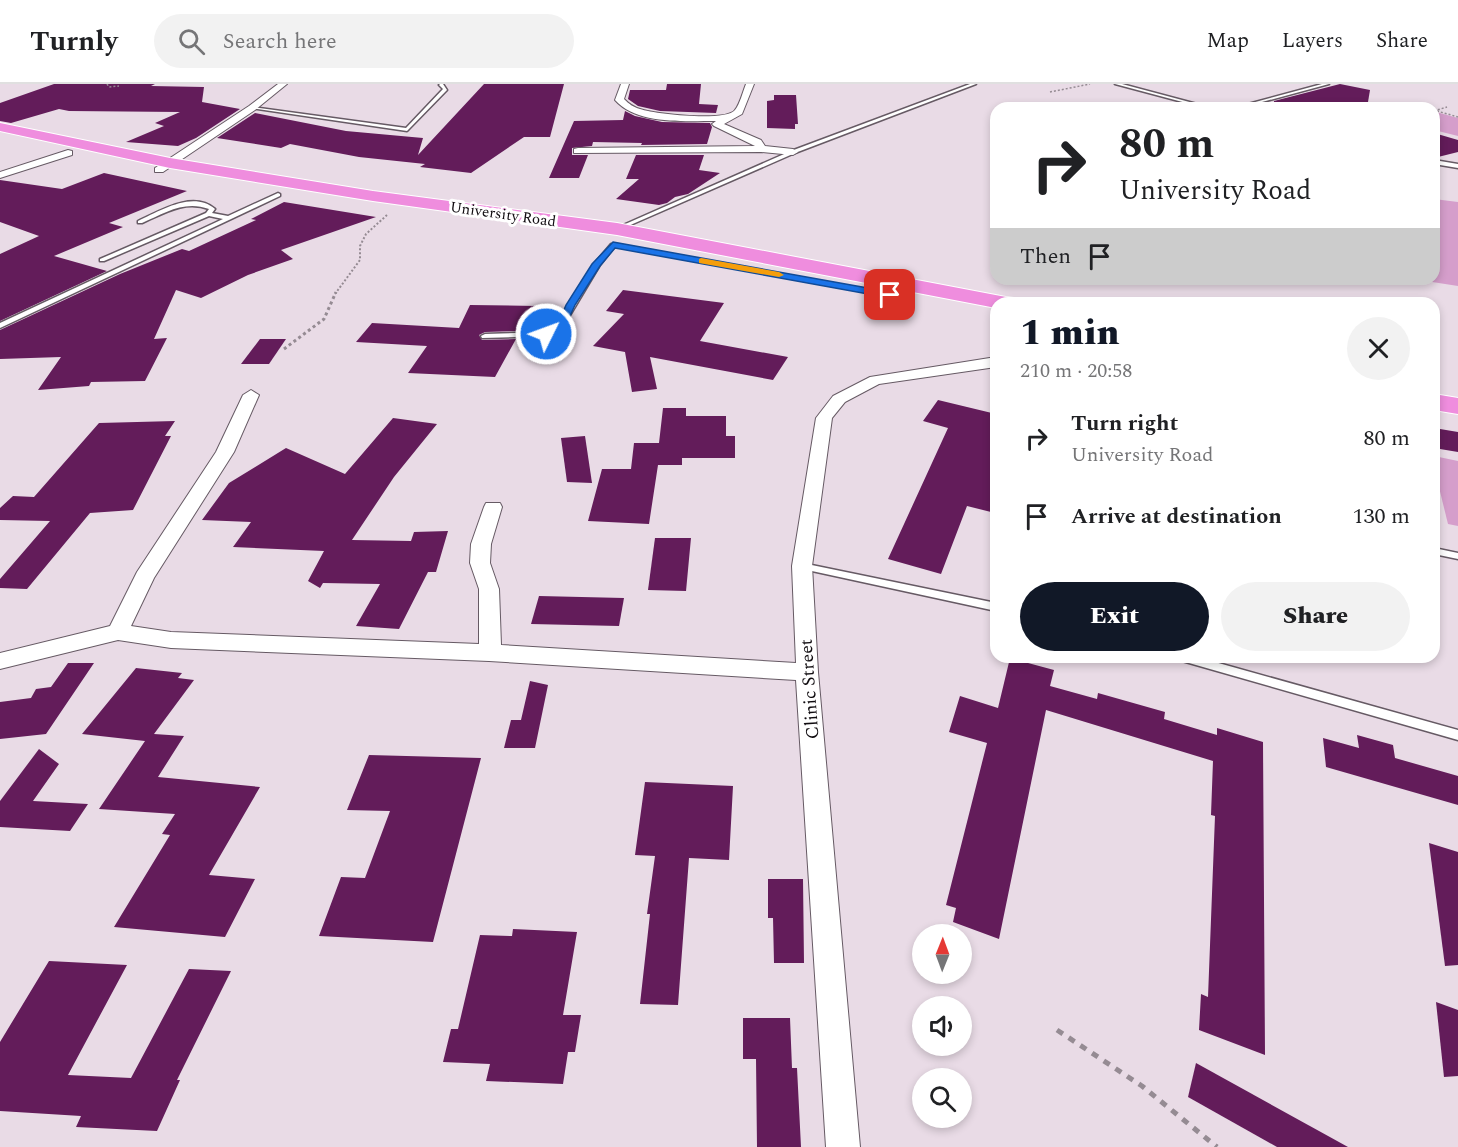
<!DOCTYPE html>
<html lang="en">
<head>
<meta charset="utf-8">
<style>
  :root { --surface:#fff; --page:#f2f2f2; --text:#202124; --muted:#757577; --line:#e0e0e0; --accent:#111827 }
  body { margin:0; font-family:Spectral,serif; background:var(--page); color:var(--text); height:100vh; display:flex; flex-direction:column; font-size:22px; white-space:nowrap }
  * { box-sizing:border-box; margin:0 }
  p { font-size:20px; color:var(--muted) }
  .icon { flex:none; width:33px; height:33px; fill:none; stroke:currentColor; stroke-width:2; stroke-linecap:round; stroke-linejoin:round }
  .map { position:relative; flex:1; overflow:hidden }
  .sheet { position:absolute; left:990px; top:213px; width:450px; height:366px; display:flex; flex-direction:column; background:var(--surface); border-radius:18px; box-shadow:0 3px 9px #0003 }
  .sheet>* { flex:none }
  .top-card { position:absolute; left:990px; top:18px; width:450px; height:183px; border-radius:18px; box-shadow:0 3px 9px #0003; background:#fff; color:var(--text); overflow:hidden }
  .needle { width:39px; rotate:1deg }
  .fabs { position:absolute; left:912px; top:840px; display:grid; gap:12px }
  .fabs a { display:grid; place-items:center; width:60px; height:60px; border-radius:50%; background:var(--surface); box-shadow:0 3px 9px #0003; font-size:30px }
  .pin { position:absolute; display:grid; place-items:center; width:51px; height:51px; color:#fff; margin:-26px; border-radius:12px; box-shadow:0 3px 9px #0006 }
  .me { position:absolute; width:66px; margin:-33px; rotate:48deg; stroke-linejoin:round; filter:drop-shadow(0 0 4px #0008) }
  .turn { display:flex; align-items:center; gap:21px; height:126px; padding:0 30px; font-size:27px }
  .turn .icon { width:78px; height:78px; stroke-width:2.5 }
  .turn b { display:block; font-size:42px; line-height:51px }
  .then { display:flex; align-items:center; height:57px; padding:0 30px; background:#0003; gap:12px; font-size:22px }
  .round { display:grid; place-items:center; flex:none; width:63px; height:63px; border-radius:32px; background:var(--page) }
  .overview { display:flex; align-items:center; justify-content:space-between; height:102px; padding:0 30px }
  h1 { font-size:36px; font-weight:800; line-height:45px; color:var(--accent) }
  .primary-button { display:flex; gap:12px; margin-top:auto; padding:12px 30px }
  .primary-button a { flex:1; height:69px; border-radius:36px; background:var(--accent); color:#fff; font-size:24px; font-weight:800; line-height:69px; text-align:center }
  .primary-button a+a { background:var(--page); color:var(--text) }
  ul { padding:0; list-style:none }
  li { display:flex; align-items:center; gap:18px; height:78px; padding:0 30px }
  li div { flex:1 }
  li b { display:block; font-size:22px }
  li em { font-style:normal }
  header { display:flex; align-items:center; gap:36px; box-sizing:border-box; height:84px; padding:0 30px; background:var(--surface); border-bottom:2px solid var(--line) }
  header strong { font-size:28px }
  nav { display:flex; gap:33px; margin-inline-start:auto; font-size:21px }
  .search { width:420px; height:54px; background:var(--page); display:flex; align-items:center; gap:15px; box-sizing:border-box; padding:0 21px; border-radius:33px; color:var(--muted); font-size:22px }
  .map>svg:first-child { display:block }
  .green { fill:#d59ecb }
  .building { fill:#631c5a }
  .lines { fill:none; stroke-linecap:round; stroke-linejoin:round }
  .lane-casing { stroke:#665a64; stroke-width:3 }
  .street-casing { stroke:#665a64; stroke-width:2 }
  .highway-casing { stroke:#fff; stroke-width:2 }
  .path-far3 { stroke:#958b93; stroke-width:1.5; stroke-dasharray:2 2; stroke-linecap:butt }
  .path-far2 { stroke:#958b93; stroke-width:2; stroke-dasharray:2 2; stroke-linecap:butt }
  .path-far1 { stroke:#958b93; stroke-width:3; stroke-dasharray:3 3; stroke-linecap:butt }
  .path { stroke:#958b93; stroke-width:5; stroke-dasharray:7 7; stroke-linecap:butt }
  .lane { fill:#fff; fill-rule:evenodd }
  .street { fill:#fff; fill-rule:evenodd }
  .highway { fill:#ef8dde; fill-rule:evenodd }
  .route { fill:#1a73e8; stroke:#114b97; stroke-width:1.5 }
  .slow { fill:#f59e0b }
  .labels { text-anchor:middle; stroke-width:6; stroke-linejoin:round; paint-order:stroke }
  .far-street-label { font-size:15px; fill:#100c10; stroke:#fff }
  .street-label { font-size:18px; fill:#100c10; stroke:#fff }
</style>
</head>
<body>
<header>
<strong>Turnly</strong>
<div class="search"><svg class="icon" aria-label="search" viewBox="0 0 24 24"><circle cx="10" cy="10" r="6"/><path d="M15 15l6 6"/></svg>Search here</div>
<nav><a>Map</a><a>Layers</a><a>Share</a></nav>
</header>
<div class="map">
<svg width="1458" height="1063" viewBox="0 0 1458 1063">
  <rect width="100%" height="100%" fill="#e9dbe6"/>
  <g class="green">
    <polygon points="1436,28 1458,34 1458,52 1434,46 1434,29"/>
    <polygon points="1434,115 1458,118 1458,202 1413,195 1434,195"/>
    <polygon points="1434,372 1458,377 1458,442 1448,440 1434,383"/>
  </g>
  <g class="building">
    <polygon points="54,0 155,0 151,2 204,3 202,18 240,25 196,54 178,62 126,58 164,42 155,39 180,28 69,27 59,25 11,39 0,37 0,19"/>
    <polygon points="484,0 564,0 550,53 524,53 471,89 420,83 425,80 359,73 290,60 281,64 217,54 255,29 346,47 423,54 418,71"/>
    <polygon points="667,0 701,0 699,20 718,21 716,29 660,27 638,22 628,15 630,6 666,6"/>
    <polygon points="1340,0 1370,6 1367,24 1274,24 1274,17"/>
    <polygon points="774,11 796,11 798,40 795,40 795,45 767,44 767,17 774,16"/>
    <polygon points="625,27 635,32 662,38 710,39 712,43 707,60 641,61 642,59 593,58 592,62 572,64 572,71 588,71 579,94 549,94 574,37 623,36"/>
    <polygon points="1434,49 1458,56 1458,68 1434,74"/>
    <polygon points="636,71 704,71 699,86 720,89 688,110 675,113 667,119 659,121 616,115 639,95 626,95"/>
    <polygon points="104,89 187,107 109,139 123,143 54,172 107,187 0,237 0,170 39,152 0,138 0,96 62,105"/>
    <polygon points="284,118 376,133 281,166 293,175 248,191 201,214 176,206 154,255 167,254 145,297 91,298 89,302 38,306 61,273 0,275 0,246 120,190 182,165 189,167 256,136 251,135"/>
    <polygon points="623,206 724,219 700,257 788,273 773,296 650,273 657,305 632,308 625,268 593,262 624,230 606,227"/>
    <polygon points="470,221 536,222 528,242 523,242 520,247 485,248 479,251 482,256 516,255 495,293 408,289 427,262 356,258 372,239 459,244"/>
    <polygon points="260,255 286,255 269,280 241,280"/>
    <polygon points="938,316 996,330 996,414 991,428 967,422 941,490 888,475 948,344 923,337"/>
    <polygon points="663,324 686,324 686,332 726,332 726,352 735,352 735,374 682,374 682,381 658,381 649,440 588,437 602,385 631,385 634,359 659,359"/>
    <polygon points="393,334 437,340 394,393 352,456 411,457 414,448 448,447 436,488 428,488 399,545 356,542 380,500 323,499 320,504 308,497 324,467 233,463 251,438 202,436 229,399 286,364 345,390"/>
    <polygon points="175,337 165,352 171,352 133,426 90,429 27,505 0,504 0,495 50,437 0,436 0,424 13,412 34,413 99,339"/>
    <polygon points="1434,344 1458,348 1458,368 1434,364"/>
    <polygon points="585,352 592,399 567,398 561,354"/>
    <polygon points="655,454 691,454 686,507 648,506"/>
    <polygon points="539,512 624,514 619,542 531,540"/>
    <polygon points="1010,574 1054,586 1050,602 1097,615 1098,609 1165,628 1164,635 1217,651 1217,644 1263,658 1265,971 1199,946 1201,910 1208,913 1215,732 1211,731 1213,677 1046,626 999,855 953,838 956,824 946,821 987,659 949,648 960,612 998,624"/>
    <polygon points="68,579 94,579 46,650 0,655 0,618 31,614 36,605 51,603"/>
    <polygon points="136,584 182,589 178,594 194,596 154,650 184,652 158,693 260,703 209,791 255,795 225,853 114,843 170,751 162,750 175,730 99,725 145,657 82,650"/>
    <polygon points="530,597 548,601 535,664 504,664 511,636 521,636"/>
    <polygon points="1357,651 1393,661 1395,674 1458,692 1458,721 1326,683 1323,654 1359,664"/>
    <polygon points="39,665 59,680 33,717 88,720 70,747 0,743 0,717"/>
    <polygon points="369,671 481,674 433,858 319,852 341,793 365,794 390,727 347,726"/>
    <polygon points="645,698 733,702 729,776 689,774 678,921 640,920 650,830 647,830 655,772 635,771"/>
    <polygon points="1429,759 1458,768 1458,881 1445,882"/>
    <polygon points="768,795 803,795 804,879 774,879 773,834 768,834"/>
    <polygon points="513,845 577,848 563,931 581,931 575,968 568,968 563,1000 486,997 490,980 443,978 451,945 458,945 480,851 512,852"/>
    <polygon points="49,877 127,881 68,991 131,994 189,885 231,887 177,996 180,996 157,1047 76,1043 81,1032 0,1027 0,958"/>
    <polygon points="1436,918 1458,926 1458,992 1444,993"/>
    <polygon points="743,934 790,934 792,984 797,984 801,1063 757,1063 756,975 743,975"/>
    <polygon points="1196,979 1348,1063 1277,1063 1188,1013"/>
  </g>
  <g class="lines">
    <defs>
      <g id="lane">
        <polygon points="440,0 443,0 447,6 407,47 250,24 252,23 406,44 443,5 439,1"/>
        <polygon points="970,0 976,0 795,69 619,146 614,145 791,67"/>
        <polygon points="1115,0 1122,0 1212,24 1205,24"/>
        <polygon points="1322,0 1329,0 1240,24 1233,24"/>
        <polygon points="1434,76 1458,80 1458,84 1434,80"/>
        <path d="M278 109 280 110V112L0 244V239L223 135 209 132 104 177H100V175L206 129 209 125C184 116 165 129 142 139H138V137C160 127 193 106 215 125L212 129 228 132Z"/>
        <polygon points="611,160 616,161 600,181 560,248 546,252 482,254 481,252 485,250 545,248 554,245 594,180"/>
        <polygon points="1434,464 1458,469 1458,475 1434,470"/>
        <polygon points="802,479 996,519 996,527 798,484 797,482"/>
        <polygon points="1177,573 1197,573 1458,646 1458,656 1182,577 1178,576"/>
      </g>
      <g id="street">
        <polygon points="278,0 287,0 255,26 163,88 155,88 155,84 249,22"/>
        <path d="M621 0H629L624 15C629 20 633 23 640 25 654 30 726 38 735 26 740 20 743 7 746 0H754L742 30 724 40 761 56 765 62 793 65 798 68 793 71 761 68 574 69V65L578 64 755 62 714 42 712 40 716 37C685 37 637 41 615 16Z"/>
        <polygon points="68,66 72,67 72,71 0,94 0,88"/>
        <polygon points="996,273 996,283 879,300 845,318 832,334 812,482 818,588 860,1063 826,1063 796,596 489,577 171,564 118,556 0,585 0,569 110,542 137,488 216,368 243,311 251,306 259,311 234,368 154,494 131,542 171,548 479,560 479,505 470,479 471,460 484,423 486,419 500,419 502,423 491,460 490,479 499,505 501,561 796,579 792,482 816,334 833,312 870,293"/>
      </g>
      <g id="highway">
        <polygon points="0,39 170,74 373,107 617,139 1006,213 1014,214 1017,219 996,219 996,224 617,151 373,117 170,84 0,47"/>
        <polygon points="1434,310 1458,314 1458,330 1434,326"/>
      </g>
    </defs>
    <use href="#lane" class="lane-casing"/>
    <use href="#street" class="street-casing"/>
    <use href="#highway" class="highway-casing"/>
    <g class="path-far3">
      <polyline points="107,0 109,3 119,2"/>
      <polyline points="1050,8 1090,0"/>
      <polyline points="1434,27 1447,23"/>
      <polyline points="1437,27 1458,33"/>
    </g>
    <polyline class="path-far2" points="335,210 360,176 360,162 366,150 387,131"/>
    <polyline class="path-far1" points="284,265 324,235 336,208"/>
    <polyline class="path" points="1057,946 1142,1002 1217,1063"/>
    <use href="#lane" class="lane"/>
    <use href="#street" class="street"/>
    <use href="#highway" class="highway"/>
  </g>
  <polygon class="route" points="613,158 890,208 895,211 890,214 615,164 600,182 575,221 565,243 560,248 542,252 542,248 558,240 566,221 592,180"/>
  <polygon class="slow" points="701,174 779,188 784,191 779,193 699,179 699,175"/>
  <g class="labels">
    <g class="far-street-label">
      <text transform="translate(503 130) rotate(8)" y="5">University Road</text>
    </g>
    <g class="street-label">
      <text transform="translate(809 605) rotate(-94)" y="6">Clinic Street</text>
    </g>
  </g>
</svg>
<div class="fabs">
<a><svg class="needle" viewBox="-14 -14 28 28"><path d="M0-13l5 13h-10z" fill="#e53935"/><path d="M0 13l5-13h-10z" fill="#757577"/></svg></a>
<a><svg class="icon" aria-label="sound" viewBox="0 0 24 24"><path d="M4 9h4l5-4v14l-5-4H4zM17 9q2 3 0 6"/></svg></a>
<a><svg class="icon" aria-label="search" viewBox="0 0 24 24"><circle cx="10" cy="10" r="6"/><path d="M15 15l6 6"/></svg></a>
</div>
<div class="pin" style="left:890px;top:211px;background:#d93025"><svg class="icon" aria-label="arrive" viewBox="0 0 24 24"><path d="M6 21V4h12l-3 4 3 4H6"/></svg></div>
<svg class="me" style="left:546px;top:250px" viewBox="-20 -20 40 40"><circle r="17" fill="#1a73e8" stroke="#fff" stroke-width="3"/><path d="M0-11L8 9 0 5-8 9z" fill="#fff"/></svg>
<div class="top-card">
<div class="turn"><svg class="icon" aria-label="right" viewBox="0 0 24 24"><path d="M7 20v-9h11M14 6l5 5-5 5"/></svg><div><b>80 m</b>University Road</div></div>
<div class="then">Then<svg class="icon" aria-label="arrive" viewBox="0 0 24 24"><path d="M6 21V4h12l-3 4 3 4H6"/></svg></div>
</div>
<section class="sheet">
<div class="overview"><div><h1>1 min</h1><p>210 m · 20:58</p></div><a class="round"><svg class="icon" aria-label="close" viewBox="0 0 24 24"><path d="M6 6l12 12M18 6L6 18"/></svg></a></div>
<ul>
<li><svg class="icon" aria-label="right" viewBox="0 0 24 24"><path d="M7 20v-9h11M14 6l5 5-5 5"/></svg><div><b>Turn right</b><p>University Road</p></div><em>80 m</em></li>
<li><svg class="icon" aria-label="arrive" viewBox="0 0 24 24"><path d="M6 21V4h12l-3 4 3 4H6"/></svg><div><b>Arrive at destination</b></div><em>130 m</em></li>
</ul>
<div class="primary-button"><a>Exit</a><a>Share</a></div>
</section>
</div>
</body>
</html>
